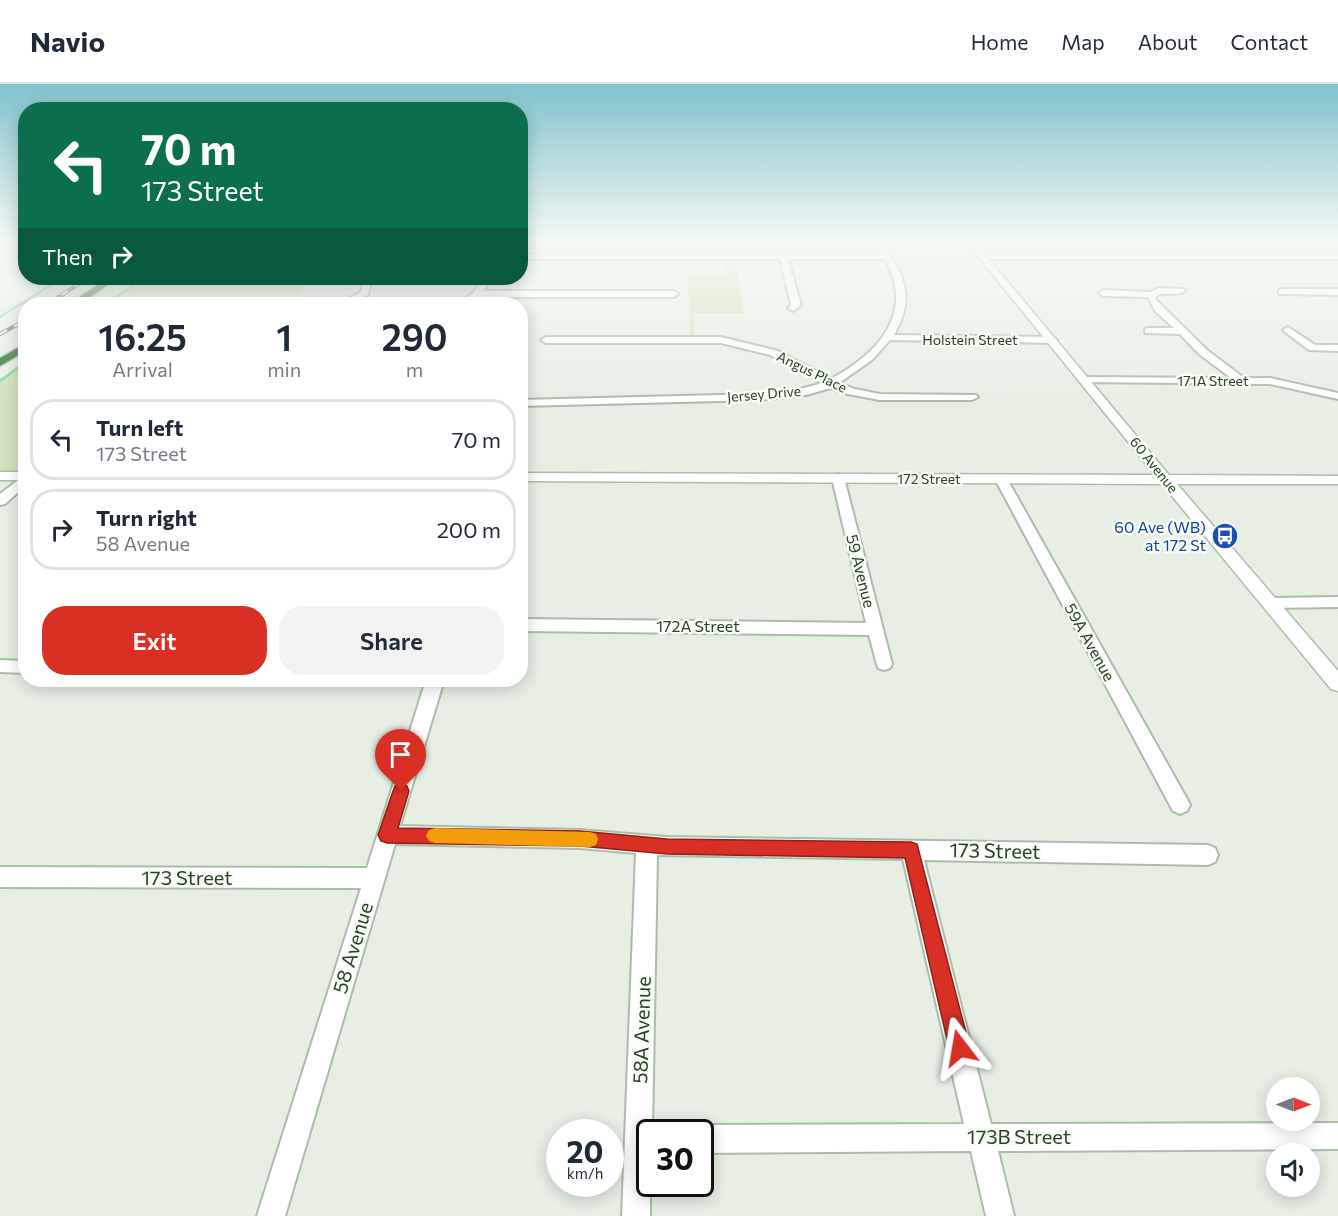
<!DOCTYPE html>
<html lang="en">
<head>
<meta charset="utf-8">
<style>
  :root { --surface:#fff; --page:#f2f2f3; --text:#1f2937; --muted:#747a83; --line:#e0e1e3; --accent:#d93025 }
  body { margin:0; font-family:Commissioner,sans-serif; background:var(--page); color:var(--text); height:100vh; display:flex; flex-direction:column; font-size:22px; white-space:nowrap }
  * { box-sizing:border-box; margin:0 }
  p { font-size:20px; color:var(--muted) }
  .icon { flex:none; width:33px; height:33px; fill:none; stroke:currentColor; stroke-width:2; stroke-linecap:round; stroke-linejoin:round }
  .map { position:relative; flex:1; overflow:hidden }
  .sheet { position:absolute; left:18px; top:213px; width:510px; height:390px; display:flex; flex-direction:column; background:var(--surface); border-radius:24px; box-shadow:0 3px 15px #0003 }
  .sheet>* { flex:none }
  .hud { position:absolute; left:18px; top:18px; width:510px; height:183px; border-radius:24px; box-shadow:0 3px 15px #0003; background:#0b6e4f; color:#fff; overflow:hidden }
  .needle { width:39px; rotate:90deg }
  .buttons { position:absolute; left:1266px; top:993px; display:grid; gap:12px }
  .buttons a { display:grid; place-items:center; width:54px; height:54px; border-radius:50%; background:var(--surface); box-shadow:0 3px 15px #0003; font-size:30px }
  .speed { position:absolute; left:546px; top:1035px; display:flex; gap:12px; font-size:30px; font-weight:700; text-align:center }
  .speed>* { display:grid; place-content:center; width:78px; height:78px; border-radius:50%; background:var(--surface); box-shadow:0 3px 15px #0003; line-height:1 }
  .speed small { font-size:15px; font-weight:400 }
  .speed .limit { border:3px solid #111; border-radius:9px; background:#fff; color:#111 }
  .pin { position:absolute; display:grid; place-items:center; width:51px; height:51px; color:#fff; margin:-62px -26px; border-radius:50% 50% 50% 0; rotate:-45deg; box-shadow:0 0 6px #0007 }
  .pin .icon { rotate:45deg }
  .me { position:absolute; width:66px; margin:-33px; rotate:346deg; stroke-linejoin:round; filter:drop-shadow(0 0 4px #0008) }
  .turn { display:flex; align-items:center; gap:21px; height:126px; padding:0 24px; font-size:27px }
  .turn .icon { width:78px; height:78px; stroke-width:2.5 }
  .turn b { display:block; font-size:42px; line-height:51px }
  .then { display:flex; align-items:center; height:57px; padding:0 24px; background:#0003; gap:12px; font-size:22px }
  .eta { display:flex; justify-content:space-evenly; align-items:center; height:102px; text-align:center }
  .eta b { font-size:36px; font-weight:600; line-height:42px }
  .primary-button { display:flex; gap:12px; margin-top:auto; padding:12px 24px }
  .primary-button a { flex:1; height:69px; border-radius:24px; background:var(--accent); color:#fff; font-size:24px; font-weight:600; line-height:69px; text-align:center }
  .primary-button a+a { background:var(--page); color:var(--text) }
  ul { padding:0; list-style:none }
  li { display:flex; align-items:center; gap:18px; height:81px; margin:0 12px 9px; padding:0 12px; border:3px solid var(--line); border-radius:24px }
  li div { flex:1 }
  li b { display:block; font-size:22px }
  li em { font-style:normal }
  header { display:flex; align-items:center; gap:36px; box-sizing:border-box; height:84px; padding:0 30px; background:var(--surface); border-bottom:2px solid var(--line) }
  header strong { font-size:28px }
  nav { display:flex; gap:33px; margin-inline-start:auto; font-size:21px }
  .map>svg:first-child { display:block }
  .green { fill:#d1e3bc }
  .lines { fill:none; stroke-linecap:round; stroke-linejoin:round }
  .stream-far1 { stroke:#88daa4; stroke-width:2 }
  .stream { stroke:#88daa4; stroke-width:3 }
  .street-casing { stroke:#acbcaa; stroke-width:4 }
  .secondary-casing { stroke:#a9c0a5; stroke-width:3 }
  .highway-casing { stroke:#c2cbc1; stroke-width:3 }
  .street { fill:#fff; fill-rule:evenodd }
  .secondary { fill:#fff; fill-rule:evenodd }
  .highway { fill:#2a7429; fill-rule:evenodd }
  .rail-casing { stroke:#5f7f5c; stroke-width:4 }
  .rail { stroke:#f8fbf6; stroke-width:2; stroke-dasharray:8; stroke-linecap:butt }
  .route { fill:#d93025; stroke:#8d1f18; stroke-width:1.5 }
  .slow { fill:#f59e0b }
  .labels { text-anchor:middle; stroke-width:5; stroke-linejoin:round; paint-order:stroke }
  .far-street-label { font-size:14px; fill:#244421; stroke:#f8fbf6 }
  .transit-label { font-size:16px; fill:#164399; stroke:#f8fbf6; text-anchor:end }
  .street-label { font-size:16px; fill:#244421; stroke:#f8fbf6 }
  .near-street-label { font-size:20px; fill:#244421; stroke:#f8fbf6 }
</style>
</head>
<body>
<header>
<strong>Navio</strong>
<nav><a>Home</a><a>Map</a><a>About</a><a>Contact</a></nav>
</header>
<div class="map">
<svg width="1338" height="1132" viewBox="0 0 1338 1132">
  <rect width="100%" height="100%" fill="#e7efe5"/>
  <g class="green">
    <polygon points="725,174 735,174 744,229 694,229 694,253 690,253 688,191 727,191"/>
    <polygon points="141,194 313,194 300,209 118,210"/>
    <polygon points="25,281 25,388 0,388 0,299"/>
  </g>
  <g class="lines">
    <g class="stream-far1">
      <polyline points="106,220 144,194"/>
      <polyline points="0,233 62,194"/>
    </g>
    <polyline class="stream" points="0,297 26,278"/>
    <defs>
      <g id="street">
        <path d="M876 160H884C905 194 915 214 894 251L1052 253 1057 256 1052 259 890 256 872 276 839 299 855 305 880 310 976 311 978 313 972 316H880L848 310 831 304 806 311 760 316 520 322V316L760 310 797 306 822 299 770 271 721 259H546L541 256 546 253H721L778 267 831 295C877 270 916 230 885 175H788L801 221 793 227 788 224 791 221 780 175H520V171H883Z"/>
        <rect x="980" y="171" width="358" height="4"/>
        <polygon points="363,194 371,194 368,211 349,220 339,220 361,208"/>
        <polygon points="482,194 490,194 484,207 674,207 678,210 674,213 480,213 468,220 459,220 474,208"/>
        <path d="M1159 204 1184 205 1185 207C1177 213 1165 207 1156 212V216L1207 266 1244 294H1270L1338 309V315L1270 300 1081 298V294L1085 293 1231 294 1199 270 1180 250 1145 249V245L1148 244H1174L1155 227 1148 213 1103 212 1099 209 1103 206 1150 208Z"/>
        <polygon points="1282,205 1338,205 1338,211 1279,210 1279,206"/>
        <polygon points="1288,243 1315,261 1338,261 1338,267 1309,266 1285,248 1283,246"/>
        <polygon points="26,390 26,401 5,420 0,421 0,410"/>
        <polygon points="838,390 844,394 892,580 890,584 884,586 878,584 869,551 520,547 520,535 866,539 832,394"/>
        <polygon points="1001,391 1007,395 1187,715 1190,721 1187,727 1180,730 1173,727 995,395"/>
        <polygon points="1338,513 1338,523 1271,524 1263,519 1271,514"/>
        <polygon points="0,576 26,577 26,589 0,588"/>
        <polygon points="426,596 444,596 400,742 580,746 667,753 1208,761 1215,764 1218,771 1215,778 1208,781 924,776 991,1040 1338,1039 1338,1065 998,1067 1014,1132 986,1132 971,1067 700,1069 700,1048 689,1048 690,1045 700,1041 964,1040 903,775 657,771 652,1048 650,1048 650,1132 622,1132 636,769 580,764 395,760 285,1132 257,1132 361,804 0,803 0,783 367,784"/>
      </g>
      <g id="secondary">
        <polygon points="968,160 976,160 1169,391 1338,392 1338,400 1177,400 1338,587 1338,607 1331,605 1162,400 520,397 520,389 1155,391"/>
        <rect x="0" y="388" width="26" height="8"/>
      </g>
      <g id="highway">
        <polygon points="108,194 118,194 80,220 69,220"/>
        <polygon points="26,259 26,267 0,282 0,274"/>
      </g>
    </defs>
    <use href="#street" class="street-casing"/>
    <use href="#secondary" class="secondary-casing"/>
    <use href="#highway" class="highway-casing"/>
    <use href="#street" class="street"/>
    <use href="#secondary" class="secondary"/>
    <use href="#highway" class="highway"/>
    <defs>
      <g id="rail">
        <polyline points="48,220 88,194"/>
        <polyline points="0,250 26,236"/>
      </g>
    </defs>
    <use href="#rail" class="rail-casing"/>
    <use href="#rail" class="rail"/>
  </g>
  <linearGradient id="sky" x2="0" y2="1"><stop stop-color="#81c3cd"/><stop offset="0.5" stop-color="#f4f8f3"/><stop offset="1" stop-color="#f4f8f3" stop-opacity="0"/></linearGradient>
  <rect width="1338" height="318" fill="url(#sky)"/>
  <polygon class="route" points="401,700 407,702 409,707 398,744 580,747 667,755 911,758 917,760 970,964 967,972 960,975 953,972 949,964 905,774 667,770 580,762 387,759 381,757 378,751 393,707 395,702"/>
  <polygon class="slow" points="435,744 590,748 596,750 598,755 596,761 590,763 435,759 429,757 426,752 429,746"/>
  <defs>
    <symbol id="bus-disc" viewBox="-11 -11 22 22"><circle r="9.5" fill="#1a4fb4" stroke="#f8fbf6"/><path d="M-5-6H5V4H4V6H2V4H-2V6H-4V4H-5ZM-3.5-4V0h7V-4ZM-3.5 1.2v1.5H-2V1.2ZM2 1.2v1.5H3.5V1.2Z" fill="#fff"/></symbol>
  </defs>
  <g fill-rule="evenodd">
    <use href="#bus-disc" x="1210" y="437" width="30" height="30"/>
  </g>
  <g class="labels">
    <g class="far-street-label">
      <text x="970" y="261">Holstein Street</text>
      <text transform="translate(812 288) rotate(26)" y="5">Angus Place</text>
      <text x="1213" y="302">171A Street</text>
      <text transform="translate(764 310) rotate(-5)" y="5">Jersey Drive</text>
      <text transform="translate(1154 381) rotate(51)" y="5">60 Avenue</text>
      <text x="929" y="400">172 Street</text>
    </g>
    <g class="transit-label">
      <text x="1206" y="449">60 Ave (WB)<tspan x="1206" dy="18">at 172 St</tspan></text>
    </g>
    <g class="street-label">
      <text transform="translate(861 487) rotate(76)" y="6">59 Avenue</text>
      <text x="698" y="548">172A Street</text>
      <text transform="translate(1090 558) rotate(61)" y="6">59A Avenue</text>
    </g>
    <g class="near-street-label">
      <text transform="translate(995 767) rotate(1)" y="7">173 Street</text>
      <text x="187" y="801">173 Street</text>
      <text transform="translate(353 864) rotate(-73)" y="7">58 Avenue</text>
      <text transform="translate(642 946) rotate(-88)" y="7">58A Avenue</text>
      <text x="1019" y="1060">173B Street</text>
    </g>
  </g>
</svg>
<div class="buttons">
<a><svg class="needle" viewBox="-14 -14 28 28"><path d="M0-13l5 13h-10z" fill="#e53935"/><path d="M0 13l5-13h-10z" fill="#747a83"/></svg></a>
<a><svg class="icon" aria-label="sound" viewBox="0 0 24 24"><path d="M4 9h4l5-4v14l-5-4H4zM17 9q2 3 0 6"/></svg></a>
</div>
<div class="speed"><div>20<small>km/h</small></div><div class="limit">30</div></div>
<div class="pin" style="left:401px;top:707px;background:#d93025"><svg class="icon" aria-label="arrive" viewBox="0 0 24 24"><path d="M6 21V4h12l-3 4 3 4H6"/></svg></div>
<svg class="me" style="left:960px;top:964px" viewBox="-20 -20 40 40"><path d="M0-17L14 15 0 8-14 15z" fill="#d93025" stroke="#fff" stroke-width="4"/></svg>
<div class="hud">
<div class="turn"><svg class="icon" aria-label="left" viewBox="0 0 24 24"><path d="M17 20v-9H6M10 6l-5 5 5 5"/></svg><div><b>70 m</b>173 Street</div></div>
<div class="then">Then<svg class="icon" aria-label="right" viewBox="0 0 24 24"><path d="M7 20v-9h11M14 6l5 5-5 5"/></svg></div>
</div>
<section class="sheet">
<div class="eta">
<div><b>16:25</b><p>Arrival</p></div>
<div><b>1</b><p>min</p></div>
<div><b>290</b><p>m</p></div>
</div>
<ul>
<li><svg class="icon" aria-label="left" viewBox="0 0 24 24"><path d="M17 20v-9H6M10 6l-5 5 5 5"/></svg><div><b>Turn left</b><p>173 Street</p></div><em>70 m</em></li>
<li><svg class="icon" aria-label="right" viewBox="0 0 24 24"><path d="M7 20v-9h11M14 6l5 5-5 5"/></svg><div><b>Turn right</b><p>58 Avenue</p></div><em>200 m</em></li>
</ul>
<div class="primary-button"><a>Exit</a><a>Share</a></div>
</section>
</div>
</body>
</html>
